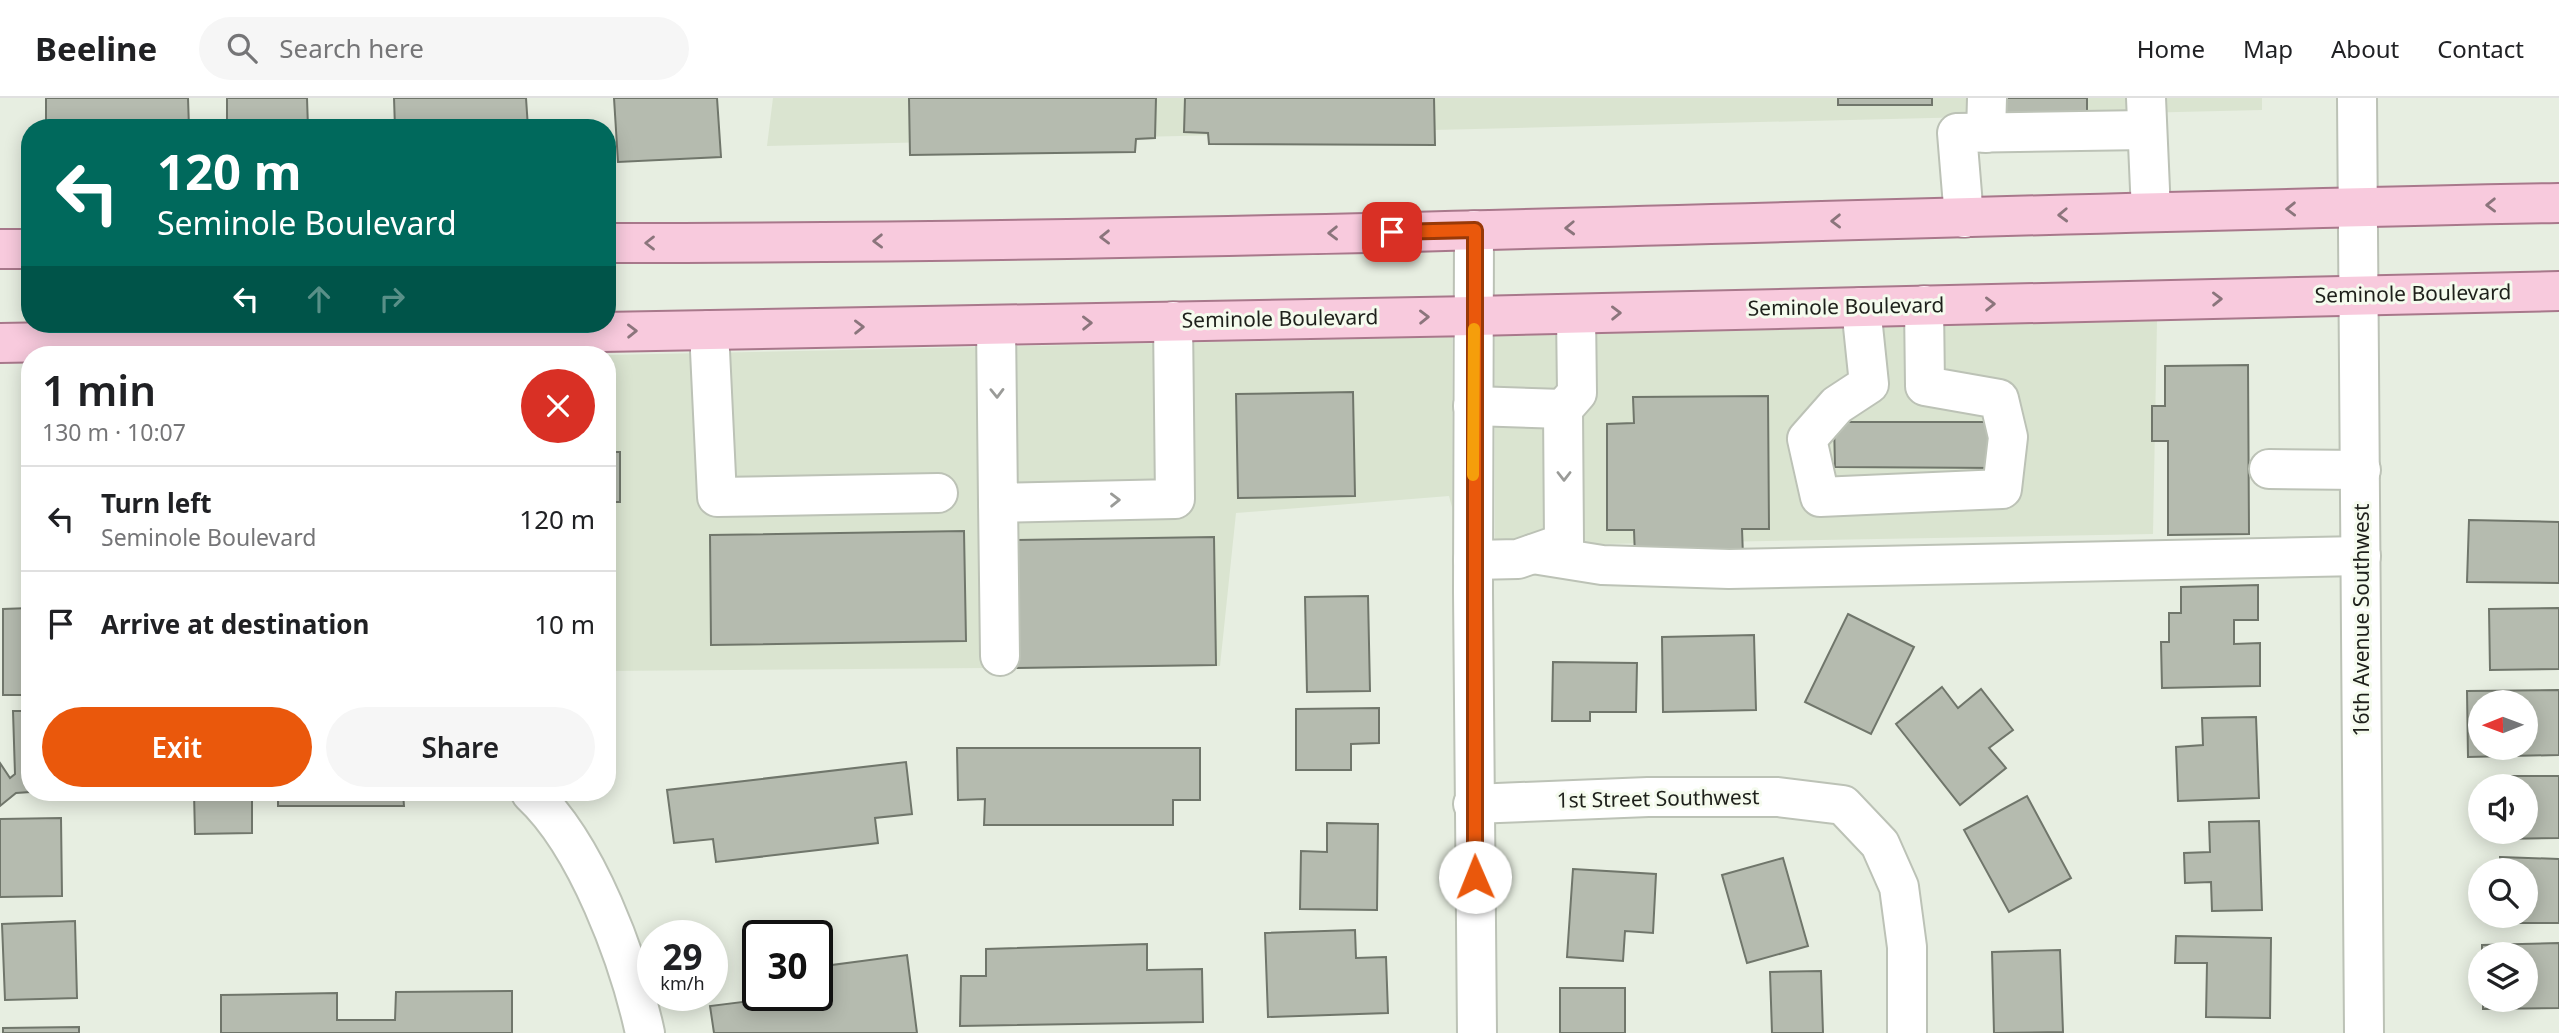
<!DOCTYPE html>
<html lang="en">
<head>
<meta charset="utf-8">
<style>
  :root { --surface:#fff; --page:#f6f6f6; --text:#202124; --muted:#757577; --line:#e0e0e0; --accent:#ea580c }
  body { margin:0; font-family:"Noto Sans",sans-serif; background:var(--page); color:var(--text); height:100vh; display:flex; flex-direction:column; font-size:26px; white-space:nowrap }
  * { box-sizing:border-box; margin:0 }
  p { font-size:23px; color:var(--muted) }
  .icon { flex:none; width:38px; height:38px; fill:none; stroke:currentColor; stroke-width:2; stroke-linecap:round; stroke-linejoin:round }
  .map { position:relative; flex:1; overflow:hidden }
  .panel { position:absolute; left:21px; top:248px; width:595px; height:455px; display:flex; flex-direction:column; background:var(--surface); border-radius:28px; box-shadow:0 4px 18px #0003 }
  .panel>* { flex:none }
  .hud { position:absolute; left:21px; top:21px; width:595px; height:214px; border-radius:28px; box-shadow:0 4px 18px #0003; background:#00695c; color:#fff; overflow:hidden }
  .needle { width:46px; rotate:269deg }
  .tools { position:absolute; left:2468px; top:592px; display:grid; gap:14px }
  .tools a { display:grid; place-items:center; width:70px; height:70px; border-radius:50%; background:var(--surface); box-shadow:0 4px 18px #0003; font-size:35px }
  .speed { position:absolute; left:637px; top:822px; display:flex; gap:14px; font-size:35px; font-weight:700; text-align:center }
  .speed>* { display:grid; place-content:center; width:91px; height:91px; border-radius:50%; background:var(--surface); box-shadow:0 4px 18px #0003; line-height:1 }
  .speed small { font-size:18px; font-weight:400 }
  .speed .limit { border:4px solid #111; border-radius:10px; background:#fff; color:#111 }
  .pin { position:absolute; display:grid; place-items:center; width:60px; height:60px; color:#fff; margin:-30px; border-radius:14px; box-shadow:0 4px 10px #0006 }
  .me { position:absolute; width:77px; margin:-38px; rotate:359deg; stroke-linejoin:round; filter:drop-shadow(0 0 5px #0008) }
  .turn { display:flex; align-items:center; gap:24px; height:147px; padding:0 21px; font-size:32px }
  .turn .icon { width:91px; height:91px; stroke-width:2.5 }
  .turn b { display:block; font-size:49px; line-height:60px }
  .lanes { display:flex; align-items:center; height:66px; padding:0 21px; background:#0003; justify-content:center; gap:35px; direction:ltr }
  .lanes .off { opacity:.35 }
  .round { display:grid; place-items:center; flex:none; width:74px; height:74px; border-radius:37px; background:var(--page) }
  .headline { display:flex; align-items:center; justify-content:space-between; height:119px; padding:0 21px }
  h1 { font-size:42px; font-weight:600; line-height:52px }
  .button { display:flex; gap:14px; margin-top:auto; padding:14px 21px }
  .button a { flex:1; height:80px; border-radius:42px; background:var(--accent); color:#fff; font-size:28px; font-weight:600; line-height:80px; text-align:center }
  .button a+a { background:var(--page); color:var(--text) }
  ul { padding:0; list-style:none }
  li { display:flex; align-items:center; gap:21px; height:105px; padding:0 21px; border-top:2px solid var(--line) }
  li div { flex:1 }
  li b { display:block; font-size:26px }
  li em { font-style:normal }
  header { display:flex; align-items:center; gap:42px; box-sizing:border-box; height:98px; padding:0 35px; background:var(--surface); border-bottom:2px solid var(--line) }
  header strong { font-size:33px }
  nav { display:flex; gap:38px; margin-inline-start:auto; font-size:24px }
  .search { width:490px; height:63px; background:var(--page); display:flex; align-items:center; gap:18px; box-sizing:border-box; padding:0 24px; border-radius:38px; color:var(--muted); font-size:26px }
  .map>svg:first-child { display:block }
  .built { fill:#dae4d0 }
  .building { fill:#b5bbaf; stroke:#70766b; stroke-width:2; fill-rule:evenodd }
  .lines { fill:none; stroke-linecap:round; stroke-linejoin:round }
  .minor-casing { stroke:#bcc2b6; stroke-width:42 }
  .major-casing { stroke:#a8788b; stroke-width:42 }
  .minor { stroke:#fff; stroke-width:38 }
  .major { stroke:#f8cadd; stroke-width:38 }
  .oneway { stroke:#8b757c }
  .oneway2 { stroke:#9a9b98 }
  .route-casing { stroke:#983908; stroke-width:18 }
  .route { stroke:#ea580c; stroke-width:12 }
  .slow { stroke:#f59e0b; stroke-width:12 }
  .labels { text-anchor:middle; stroke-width:6; stroke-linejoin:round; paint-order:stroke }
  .street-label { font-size:21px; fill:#1e201b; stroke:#f5fbee }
</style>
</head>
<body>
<header>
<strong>Beeline</strong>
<div class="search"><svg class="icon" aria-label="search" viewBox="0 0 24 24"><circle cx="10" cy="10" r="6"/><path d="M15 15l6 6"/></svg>Search here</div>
<nav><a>Home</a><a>Map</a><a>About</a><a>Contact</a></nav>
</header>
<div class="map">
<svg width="2559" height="935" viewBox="0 0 2559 935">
  <rect width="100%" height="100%" fill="#e7eee1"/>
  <g class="built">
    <polygon points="773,0 2262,0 2262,12 767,48"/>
    <polygon points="2157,223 2153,436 1495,448 1495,238"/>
    <polygon points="1452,239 1452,409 1449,398 1236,415 1220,568 607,573 607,257"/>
  </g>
  <g class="building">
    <polygon points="46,0 188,0 189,30 46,30"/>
    <polygon points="227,0 307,0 308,30 227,30"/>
    <polygon points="394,0 526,0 528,30 395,30"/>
    <polygon points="614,0 717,0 721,59 618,64"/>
    <polygon points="909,0 1156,0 1155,40 1136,41 1135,54 910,57"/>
    <polygon points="1185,0 1434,0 1435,47 1209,46 1208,35 1184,34"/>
    <rect x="1838" y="0" width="94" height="7"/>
    <polygon points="2000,0 2087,0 2087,17 2001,18"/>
    <polygon points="2248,267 2249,436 2168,437 2168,343 2152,343 2152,308 2165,308 2165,268"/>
    <polygon points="1353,294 1355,398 1238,400 1236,296"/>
    <polygon points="1768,298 1769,431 1742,431 1743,458 1635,459 1634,432 1607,432 1607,326 1634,325 1633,299"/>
    <polygon points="1834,324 1997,324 1998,370 1835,369"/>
    <rect x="607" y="354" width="13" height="50"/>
    <polygon points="2469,422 2559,424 2559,485 2467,484"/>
    <polygon points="964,433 966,543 711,547 710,437"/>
    <polygon points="1214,439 1216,567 1010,570 1008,442"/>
    <polygon points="2258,487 2258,522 2234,522 2234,546 2260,545 2260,588 2162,590 2161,544 2169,544 2169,515 2181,515 2181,489"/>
    <polygon points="1368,498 1370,593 1307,594 1305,499"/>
    <polygon points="30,510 30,597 3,597 3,511"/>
    <polygon points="2559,510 2559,571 2490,572 2489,511"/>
    <polygon points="1848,516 1914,549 1871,636 1805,604"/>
    <polygon points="1754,537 1756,612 1663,614 1662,539"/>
    <polygon points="1553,564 1637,565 1636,614 1590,614 1590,623 1552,623"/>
    <polygon points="1942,589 1958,610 1981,591 2013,632 1989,650 2006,670 1960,707 1896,626"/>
    <path d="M2559 592V657L2468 659 2467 593ZM2480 604H2525V649H2480Z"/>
    <polygon points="1379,610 1379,645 1351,646 1351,672 1296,672 1296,611"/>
    <polygon points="13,613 30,613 30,694 16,695 0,708 0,665 10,680 15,676"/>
    <polygon points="2256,619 2259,700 2178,703 2176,649 2203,647 2202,620"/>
    <polygon points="957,650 1200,650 1200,702 1173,702 1173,727 984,727 985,701 958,702"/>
    <polygon points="906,664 912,716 875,720 878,745 716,764 713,741 674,745 667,692"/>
    <polygon points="2498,678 2559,678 2559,740 2499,741 2499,733 2525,733 2525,688 2498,688"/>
    <polygon points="194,695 252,695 252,735 195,736"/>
    <polygon points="278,695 403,695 404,708 278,708"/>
    <polygon points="2027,698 2071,780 2009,814 1964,732"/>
    <polygon points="61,720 62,798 0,799 0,721"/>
    <polygon points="2259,723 2262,812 2212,813 2211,784 2185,785 2184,755 2210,754 2209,724"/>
    <polygon points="1327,725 1378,726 1377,812 1300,811 1301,753 1327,754"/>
    <polygon points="2500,759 2559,761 2559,825 2500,825 2500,817 2525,817 2525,772 2500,772"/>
    <polygon points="1783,760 1808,848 1747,865 1722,777"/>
    <polygon points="1573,771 1656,776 1653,835 1625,833 1623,863 1567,859"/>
    <polygon points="75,823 77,900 5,902 2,826"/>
    <polygon points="1355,832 1356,860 1386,859 1388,915 1268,919 1265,835"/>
    <polygon points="2176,838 2271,840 2270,920 2206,919 2207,865 2175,865"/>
    <polygon points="2559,845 2559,910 2483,911 2483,901 2525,901 2525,856 2482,856 2482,847"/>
    <polygon points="1147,846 1147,872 1202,871 1203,924 960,928 961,878 986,878 986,851"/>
    <polygon points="2060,852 2063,934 1994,935 1992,854"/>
    <polygon points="907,857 917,935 714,935 710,908 751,903 747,878 758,876 758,898 817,898 817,869"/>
    <polygon points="1821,873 1823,935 1772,935 1770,874"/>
    <rect x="1560" y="890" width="65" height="45"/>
    <polygon points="512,893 512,935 221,935 221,897 337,895 337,922 395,922 396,894"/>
    <polygon points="79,929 79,935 3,935 3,930"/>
  </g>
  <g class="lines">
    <defs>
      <g id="minor">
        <polyline points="2146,0 2151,114"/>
        <polyline points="2357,0 2364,935"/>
        <polyline points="1986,35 1987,0"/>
        <polyline points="1964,120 1957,35 2146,32"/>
        <polyline points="1474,132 1473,494 1477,935"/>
        <polyline points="1861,209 1869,286 1837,307 1807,341 1820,399 2002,391 2008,339 1999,301 1925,288 1924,207"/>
        <polyline points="996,227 998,405 1175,401 1173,223"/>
        <polyline points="709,232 717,399 938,395"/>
        <polyline points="1473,308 1563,311"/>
        <polyline points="2269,371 2361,372"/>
        <polyline points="998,405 1000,558"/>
        <polyline points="1533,456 1602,467 1729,471 2361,458"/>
        <polyline points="1473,462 1518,461 1564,445 1563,311 1577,295 1576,216"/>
        <path d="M531 695C587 747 629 861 645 935"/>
        <polyline points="1473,706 1648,699 1778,699 1843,707 1880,746 1899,789 1907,849 1907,935"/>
      </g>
      <g id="major">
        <path d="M607 145C1258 145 1908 117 2559 105"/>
        <polyline points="0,151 30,151"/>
        <polyline points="0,245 1474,218 2559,193"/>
      </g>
    </defs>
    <use href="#minor" class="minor-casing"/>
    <use href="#major" class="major-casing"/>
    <use href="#minor" class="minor"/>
    <use href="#major" class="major"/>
  </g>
  <defs><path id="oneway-chevron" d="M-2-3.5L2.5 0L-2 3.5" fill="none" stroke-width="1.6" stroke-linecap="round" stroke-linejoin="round" transform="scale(1.75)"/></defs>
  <g class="oneway">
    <use href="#oneway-chevron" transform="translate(2491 107) rotate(179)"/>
    <use href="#oneway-chevron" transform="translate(2291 111) rotate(179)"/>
    <use href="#oneway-chevron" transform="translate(2063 117) rotate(178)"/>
    <use href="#oneway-chevron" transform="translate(1836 123) rotate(179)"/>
    <use href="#oneway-chevron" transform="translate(1570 130) rotate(178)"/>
    <use href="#oneway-chevron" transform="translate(1333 135) rotate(179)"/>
    <use href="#oneway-chevron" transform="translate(1105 139) rotate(179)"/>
    <use href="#oneway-chevron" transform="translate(878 143) rotate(179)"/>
    <use href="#oneway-chevron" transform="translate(650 145) rotate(-180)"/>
    <use href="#oneway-chevron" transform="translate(2217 201) rotate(-1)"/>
    <use href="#oneway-chevron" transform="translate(1990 206) rotate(-1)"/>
    <use href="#oneway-chevron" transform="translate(1616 215) rotate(-1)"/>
    <use href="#oneway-chevron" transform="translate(1424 219) rotate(-1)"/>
    <use href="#oneway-chevron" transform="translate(1087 225) rotate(-1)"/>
    <use href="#oneway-chevron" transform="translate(859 229) rotate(-1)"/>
    <use href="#oneway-chevron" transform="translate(632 233) rotate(-1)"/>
  </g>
  <g class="oneway2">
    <use href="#oneway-chevron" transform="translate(997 295) rotate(89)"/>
    <use href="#oneway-chevron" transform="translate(1564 378) rotate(90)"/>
    <use href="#oneway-chevron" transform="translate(1115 402) rotate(-1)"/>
  </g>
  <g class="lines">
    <defs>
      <polyline id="route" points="1392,134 1475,132 1475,779"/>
    </defs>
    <use href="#route" class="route-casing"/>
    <use href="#route" class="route"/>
    <polyline class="slow" points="1473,377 1474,231"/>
  </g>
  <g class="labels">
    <g class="street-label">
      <text transform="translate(2413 196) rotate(-1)" y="7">Seminole Boulevard</text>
      <text transform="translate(1846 209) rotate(-1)" y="7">Seminole Boulevard</text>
      <text transform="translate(1280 221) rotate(-1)" y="7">Seminole Boulevard</text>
      <text transform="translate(2362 522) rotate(-90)" y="7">16th Avenue Southwest</text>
      <text transform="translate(1658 701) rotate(-1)" y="7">1st Street Southwest</text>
    </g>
  </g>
</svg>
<div class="tools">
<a><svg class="needle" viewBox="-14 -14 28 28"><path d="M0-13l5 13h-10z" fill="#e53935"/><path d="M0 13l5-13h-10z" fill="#757577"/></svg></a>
<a><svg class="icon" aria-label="sound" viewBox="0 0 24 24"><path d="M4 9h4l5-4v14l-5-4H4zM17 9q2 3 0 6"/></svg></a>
<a><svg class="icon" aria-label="search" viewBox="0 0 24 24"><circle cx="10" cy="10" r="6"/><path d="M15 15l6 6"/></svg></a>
<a><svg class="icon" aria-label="layers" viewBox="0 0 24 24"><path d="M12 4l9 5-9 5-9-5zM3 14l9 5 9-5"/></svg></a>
</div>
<div class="speed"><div>29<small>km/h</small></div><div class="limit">30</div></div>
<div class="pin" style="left:1392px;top:134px;background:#d93025"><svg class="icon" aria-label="arrive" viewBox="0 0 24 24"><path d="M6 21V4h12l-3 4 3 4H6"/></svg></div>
<svg class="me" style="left:1475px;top:779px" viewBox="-20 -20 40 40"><circle r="19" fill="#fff"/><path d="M0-13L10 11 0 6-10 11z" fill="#ea580c"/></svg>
<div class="hud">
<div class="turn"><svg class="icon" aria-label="left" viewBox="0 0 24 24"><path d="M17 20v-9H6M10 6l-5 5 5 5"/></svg><div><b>120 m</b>Seminole Boulevard</div></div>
<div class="lanes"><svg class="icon" aria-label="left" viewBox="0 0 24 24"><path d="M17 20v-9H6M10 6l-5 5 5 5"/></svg><svg class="icon off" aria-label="ahead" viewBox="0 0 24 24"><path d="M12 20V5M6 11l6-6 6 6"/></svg><svg class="icon off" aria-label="right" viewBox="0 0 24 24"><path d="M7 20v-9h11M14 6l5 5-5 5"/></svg></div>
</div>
<section class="panel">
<div class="headline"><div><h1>1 min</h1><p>130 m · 10:07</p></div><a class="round" style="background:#d93025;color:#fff"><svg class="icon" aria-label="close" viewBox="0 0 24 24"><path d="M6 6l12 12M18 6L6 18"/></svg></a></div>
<ul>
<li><svg class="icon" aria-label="left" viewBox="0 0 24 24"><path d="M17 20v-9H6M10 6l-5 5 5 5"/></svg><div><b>Turn left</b><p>Seminole Boulevard</p></div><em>120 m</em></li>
<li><svg class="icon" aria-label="arrive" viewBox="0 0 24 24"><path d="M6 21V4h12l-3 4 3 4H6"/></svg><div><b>Arrive at destination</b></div><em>10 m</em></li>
</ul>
<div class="button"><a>Exit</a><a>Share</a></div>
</section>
</div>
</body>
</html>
